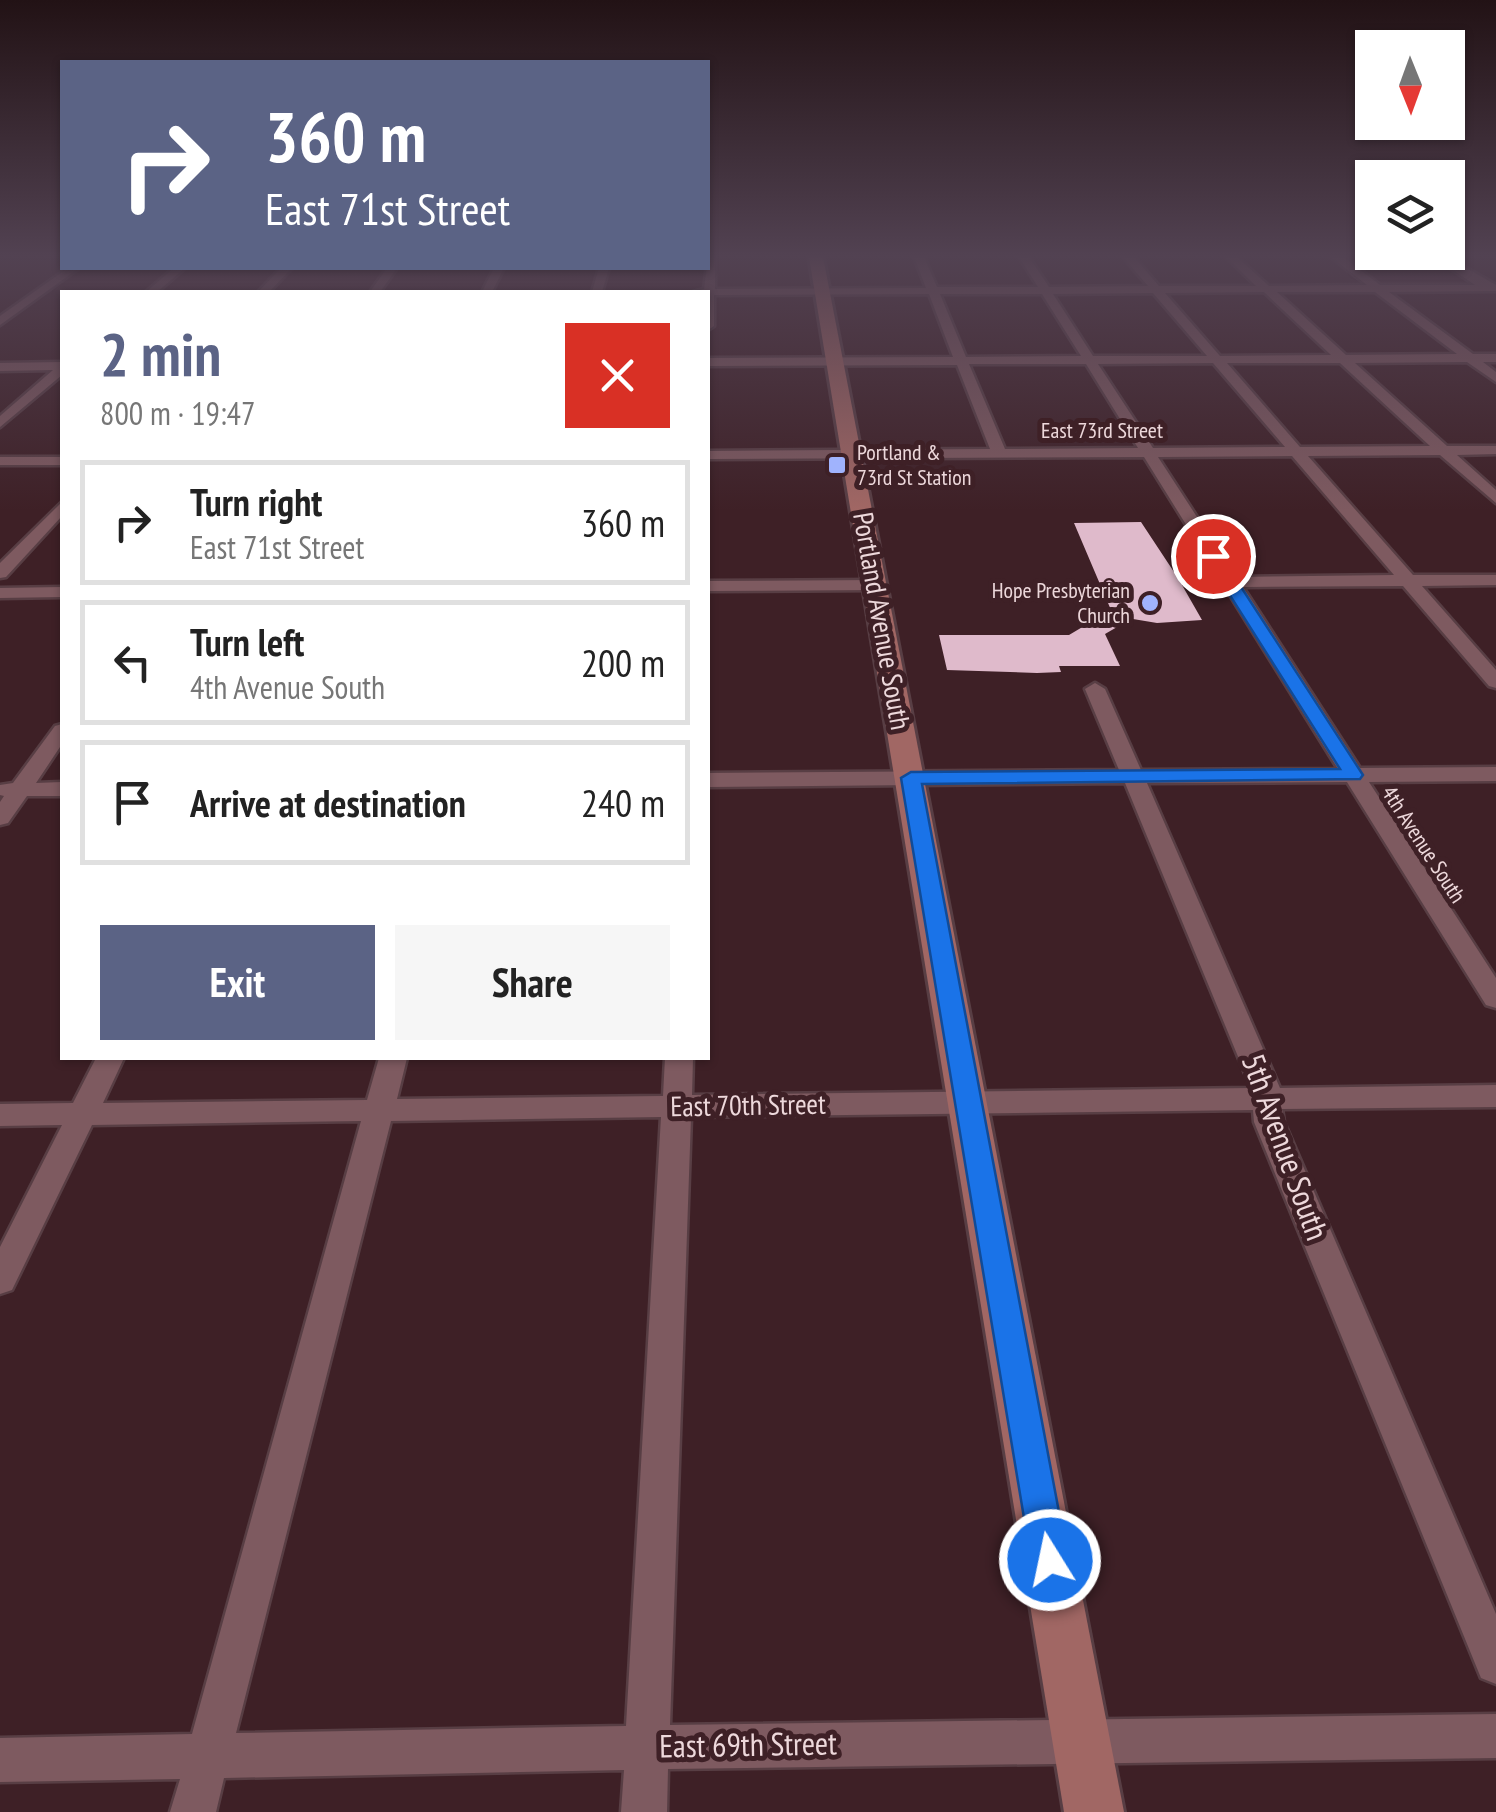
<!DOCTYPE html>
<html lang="en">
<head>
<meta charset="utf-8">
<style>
  :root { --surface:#fff; --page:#f6f6f6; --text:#222; --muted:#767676; --line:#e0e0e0; --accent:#5b6385 }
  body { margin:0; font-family:"PT Sans Narrow",sans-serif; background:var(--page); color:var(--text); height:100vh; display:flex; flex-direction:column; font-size:38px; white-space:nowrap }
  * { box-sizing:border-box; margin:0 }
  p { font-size:32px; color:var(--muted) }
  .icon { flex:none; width:55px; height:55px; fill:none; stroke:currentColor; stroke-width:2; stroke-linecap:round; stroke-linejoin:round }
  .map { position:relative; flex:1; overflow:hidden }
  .sheet { position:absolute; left:60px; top:290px; width:650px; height:770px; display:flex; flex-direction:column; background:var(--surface); border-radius:0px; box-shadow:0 2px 8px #0004 }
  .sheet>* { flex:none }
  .guide { position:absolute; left:60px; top:60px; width:650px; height:210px; border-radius:0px; box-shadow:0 2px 8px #0004; background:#5b6385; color:#fff; overflow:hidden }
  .needle { width:65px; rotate:179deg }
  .buttons { position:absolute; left:1355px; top:30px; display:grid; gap:20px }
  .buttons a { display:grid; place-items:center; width:110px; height:110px; border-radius:0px; background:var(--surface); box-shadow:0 2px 8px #0004; font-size:50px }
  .pin { position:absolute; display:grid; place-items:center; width:85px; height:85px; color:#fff; margin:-42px; border:5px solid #fff; border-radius:50%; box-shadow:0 2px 10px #0007 }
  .me { position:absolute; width:110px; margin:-55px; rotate:350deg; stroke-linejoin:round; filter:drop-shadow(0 0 8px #0008) }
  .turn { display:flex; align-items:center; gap:35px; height:210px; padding:0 40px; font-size:45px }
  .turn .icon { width:130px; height:130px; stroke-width:2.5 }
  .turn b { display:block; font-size:70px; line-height:85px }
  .round { display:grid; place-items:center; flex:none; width:105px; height:105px; border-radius:0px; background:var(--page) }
  .head { display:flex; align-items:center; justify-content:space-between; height:170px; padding:0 40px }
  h1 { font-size:60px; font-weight:700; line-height:75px; color:var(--accent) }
  .primary-button { display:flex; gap:20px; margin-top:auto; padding:20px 40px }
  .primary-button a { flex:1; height:115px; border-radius:0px; background:var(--accent); color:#fff; font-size:40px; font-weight:700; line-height:115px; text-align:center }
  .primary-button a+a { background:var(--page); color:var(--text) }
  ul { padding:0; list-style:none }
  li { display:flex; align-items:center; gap:30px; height:125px; margin:0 20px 15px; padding:0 20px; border:5px solid var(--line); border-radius:0px }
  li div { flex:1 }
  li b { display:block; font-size:38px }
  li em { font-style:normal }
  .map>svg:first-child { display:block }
  .building { fill:#dfbacb }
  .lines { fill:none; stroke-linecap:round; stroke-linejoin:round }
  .minor-casing { stroke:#583e44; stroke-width:5 }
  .major-casing { stroke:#583e44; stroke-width:6 }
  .minor { fill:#7e5a60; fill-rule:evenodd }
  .major { fill:#a16764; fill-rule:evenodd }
  .route { fill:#1a73e8; stroke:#114b97; stroke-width:2.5 }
  .poi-dot { fill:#a0b3fd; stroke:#3e2026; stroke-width:4 }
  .labels { text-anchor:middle; stroke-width:10; stroke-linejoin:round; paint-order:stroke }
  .far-street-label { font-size:22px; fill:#edd8db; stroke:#3e2026 }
  .far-poi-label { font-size:22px; fill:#edd8db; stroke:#3e2026; text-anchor:start }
  .street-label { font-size:28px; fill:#edd8db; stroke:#3e2026 }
  .near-street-label { font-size:32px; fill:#edd8db; stroke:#3e2026 }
</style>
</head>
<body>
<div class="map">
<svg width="1496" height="1812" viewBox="0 0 1496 1812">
  <rect width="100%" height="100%" fill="#3e2026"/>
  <polygon class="building" points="1141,522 1174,572 1188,572 1196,585 1182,585 1202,620 1157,623 1121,617 1124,623 1105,634 1120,666 1059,666 1061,672 1037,673 947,670 939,635 1069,635 1111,610 1074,523"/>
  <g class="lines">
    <defs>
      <g id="minor">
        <path d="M708 257H715V289L926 288 914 257H924L937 287H1038L1019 257H1029L1049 287 1148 286 1123 257H1134L1159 286H1256L1226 257H1237L1269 286 1367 285 1331 257H1343L1380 285H1475L1434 257H1447L1496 285V291L1389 292 1473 354H1496V362H1483L1496 372V382L1467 362 1355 363 1447 446H1496V454L1457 455 1496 490V503L1440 455 1308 456 1413 575H1496V585L1422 586 1496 670V688L1489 686 1403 586 1243 587 1360 768 1496 767V781L1369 782 1496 978V1008L1486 1005 1347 782 1147 783 1280 1088 1496 1085V1107L1282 1109 1284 1122 1496 1614V1684L1481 1678 1254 1122 1253 1110 691 1117 670 1725 1496 1714V1758L668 1769 667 1812H621L624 1770 224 1778 216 1812H170L180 1779 0 1782V1738L192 1734 361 1121 92 1125 12 1290 0 1294V1247L62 1125 0 1126V1104L73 1103 96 1058H124L103 1103 367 1100 379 1058H407L397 1099 663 1096 665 1058H693L692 1095 1251 1088 1125 783 708 787V773L1119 770 1085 689 1095 683 1105 689 1141 770 1338 769 1144 457 708 459V451L990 449 957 365 708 366V358L953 357 929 294 714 295V326L708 330V292H693L704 289ZM1264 292 1331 355 1220 356 1165 293ZM1277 292H1375L1457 354 1346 355ZM1153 293 1207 356H1093L1053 294ZM940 294H1042L1081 356 966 357ZM1213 363 1285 447 1153 448 1098 364ZM1227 363H1340L1430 446 1300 447ZM969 364H1086L1138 448 1005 449ZM1292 456 1394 575 1236 577 1158 457ZM661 1117 626 1726 236 1733 391 1121Z"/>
        <polygon points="68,268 79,268 0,325 0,316"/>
        <polygon points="174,268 185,268 157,292 146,292"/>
        <polygon points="281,268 292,268 269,292 258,292"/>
        <polygon points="387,268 397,268 380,292 370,292"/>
        <polygon points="494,268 504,268 492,292 482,292"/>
        <polygon points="599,268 609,268 602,292 592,292"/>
        <polygon points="62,362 62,375 0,427 0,416 53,370 0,371 0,363"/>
        <rect x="0" y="457" width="62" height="8"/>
        <polygon points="62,502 62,516 6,577 0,578 0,563"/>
        <polygon points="708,581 877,580 886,585 877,590 708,591"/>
        <polygon points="62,587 62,597 0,598 0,588"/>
        <polygon points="62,724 62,744 36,783 62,782 62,796 27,796 8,823 0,825 0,802 4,796 0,795 0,785 13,783 55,726"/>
      </g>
      <polygon id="major" points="809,257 823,257 1124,1812 1064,1812"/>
    </defs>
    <use href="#minor" class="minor-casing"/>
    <use href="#major" class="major-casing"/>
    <use href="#minor" class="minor"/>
    <use href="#major" class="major"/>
  </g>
  <linearGradient id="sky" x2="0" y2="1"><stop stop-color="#221215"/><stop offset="0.5" stop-color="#524252"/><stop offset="1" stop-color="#524252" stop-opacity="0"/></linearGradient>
  <rect width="1496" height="511" fill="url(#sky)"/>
  <polygon class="route" points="1213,551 1221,556 1363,775 1360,779 922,784 1068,1560 1062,1573 1050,1578 1037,1573 1031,1560 901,778 911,772 1340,769 1205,556"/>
  <g class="poi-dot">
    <rect x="827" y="455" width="20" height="20" rx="5"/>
    <circle cx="1150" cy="603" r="10"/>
  </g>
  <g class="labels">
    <g class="far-street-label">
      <text x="1102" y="438">East 73rd Street</text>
      <text transform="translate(1424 844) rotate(57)" y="8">4th Avenue South</text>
    </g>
    <g class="far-poi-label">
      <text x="857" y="460">Portland &amp;<tspan x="857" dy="25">73rd St Station</tspan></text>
      <text x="1130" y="598" text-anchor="end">Hope Presbyterian<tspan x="1130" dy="25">Church</tspan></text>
    </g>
    <g class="street-label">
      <text transform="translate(882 621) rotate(80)" y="10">Portland Avenue South</text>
      <text transform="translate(748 1105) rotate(-1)" y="10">East 70th Street</text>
    </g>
    <g class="near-street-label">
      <text transform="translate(1285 1147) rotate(70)" y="11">5th Avenue South</text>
      <text transform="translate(748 1745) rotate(-1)" y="11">East 69th Street</text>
    </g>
  </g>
</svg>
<div class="buttons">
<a><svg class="needle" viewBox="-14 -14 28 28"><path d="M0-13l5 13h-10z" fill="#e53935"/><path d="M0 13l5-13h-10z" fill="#767676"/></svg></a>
<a><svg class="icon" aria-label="layers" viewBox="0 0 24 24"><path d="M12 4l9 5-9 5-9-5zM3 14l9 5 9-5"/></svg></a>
</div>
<div class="pin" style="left:1213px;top:556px;background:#d93025"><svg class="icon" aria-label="arrive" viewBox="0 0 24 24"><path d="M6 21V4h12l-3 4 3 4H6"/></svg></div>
<svg class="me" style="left:1050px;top:1560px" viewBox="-20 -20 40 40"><circle r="17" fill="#1a73e8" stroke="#fff" stroke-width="3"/><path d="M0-11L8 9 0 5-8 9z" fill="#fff"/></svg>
<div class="guide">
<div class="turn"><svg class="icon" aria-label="right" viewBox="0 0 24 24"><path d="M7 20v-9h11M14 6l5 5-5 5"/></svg><div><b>360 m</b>East 71st Street</div></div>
</div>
<section class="sheet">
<div class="head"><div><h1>2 min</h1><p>800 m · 19:47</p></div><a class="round" style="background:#d93025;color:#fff"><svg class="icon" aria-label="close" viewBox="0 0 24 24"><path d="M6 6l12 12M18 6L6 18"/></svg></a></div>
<ul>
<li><svg class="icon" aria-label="right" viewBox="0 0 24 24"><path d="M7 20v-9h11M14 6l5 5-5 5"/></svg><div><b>Turn right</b><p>East 71st Street</p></div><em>360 m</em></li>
<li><svg class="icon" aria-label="left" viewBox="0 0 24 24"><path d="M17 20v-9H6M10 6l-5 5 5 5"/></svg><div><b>Turn left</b><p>4th Avenue South</p></div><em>200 m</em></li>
<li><svg class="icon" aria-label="arrive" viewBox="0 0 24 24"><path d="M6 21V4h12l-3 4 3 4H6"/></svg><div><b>Arrive at destination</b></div><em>240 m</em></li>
</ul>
<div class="primary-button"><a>Exit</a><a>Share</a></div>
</section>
</div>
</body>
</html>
